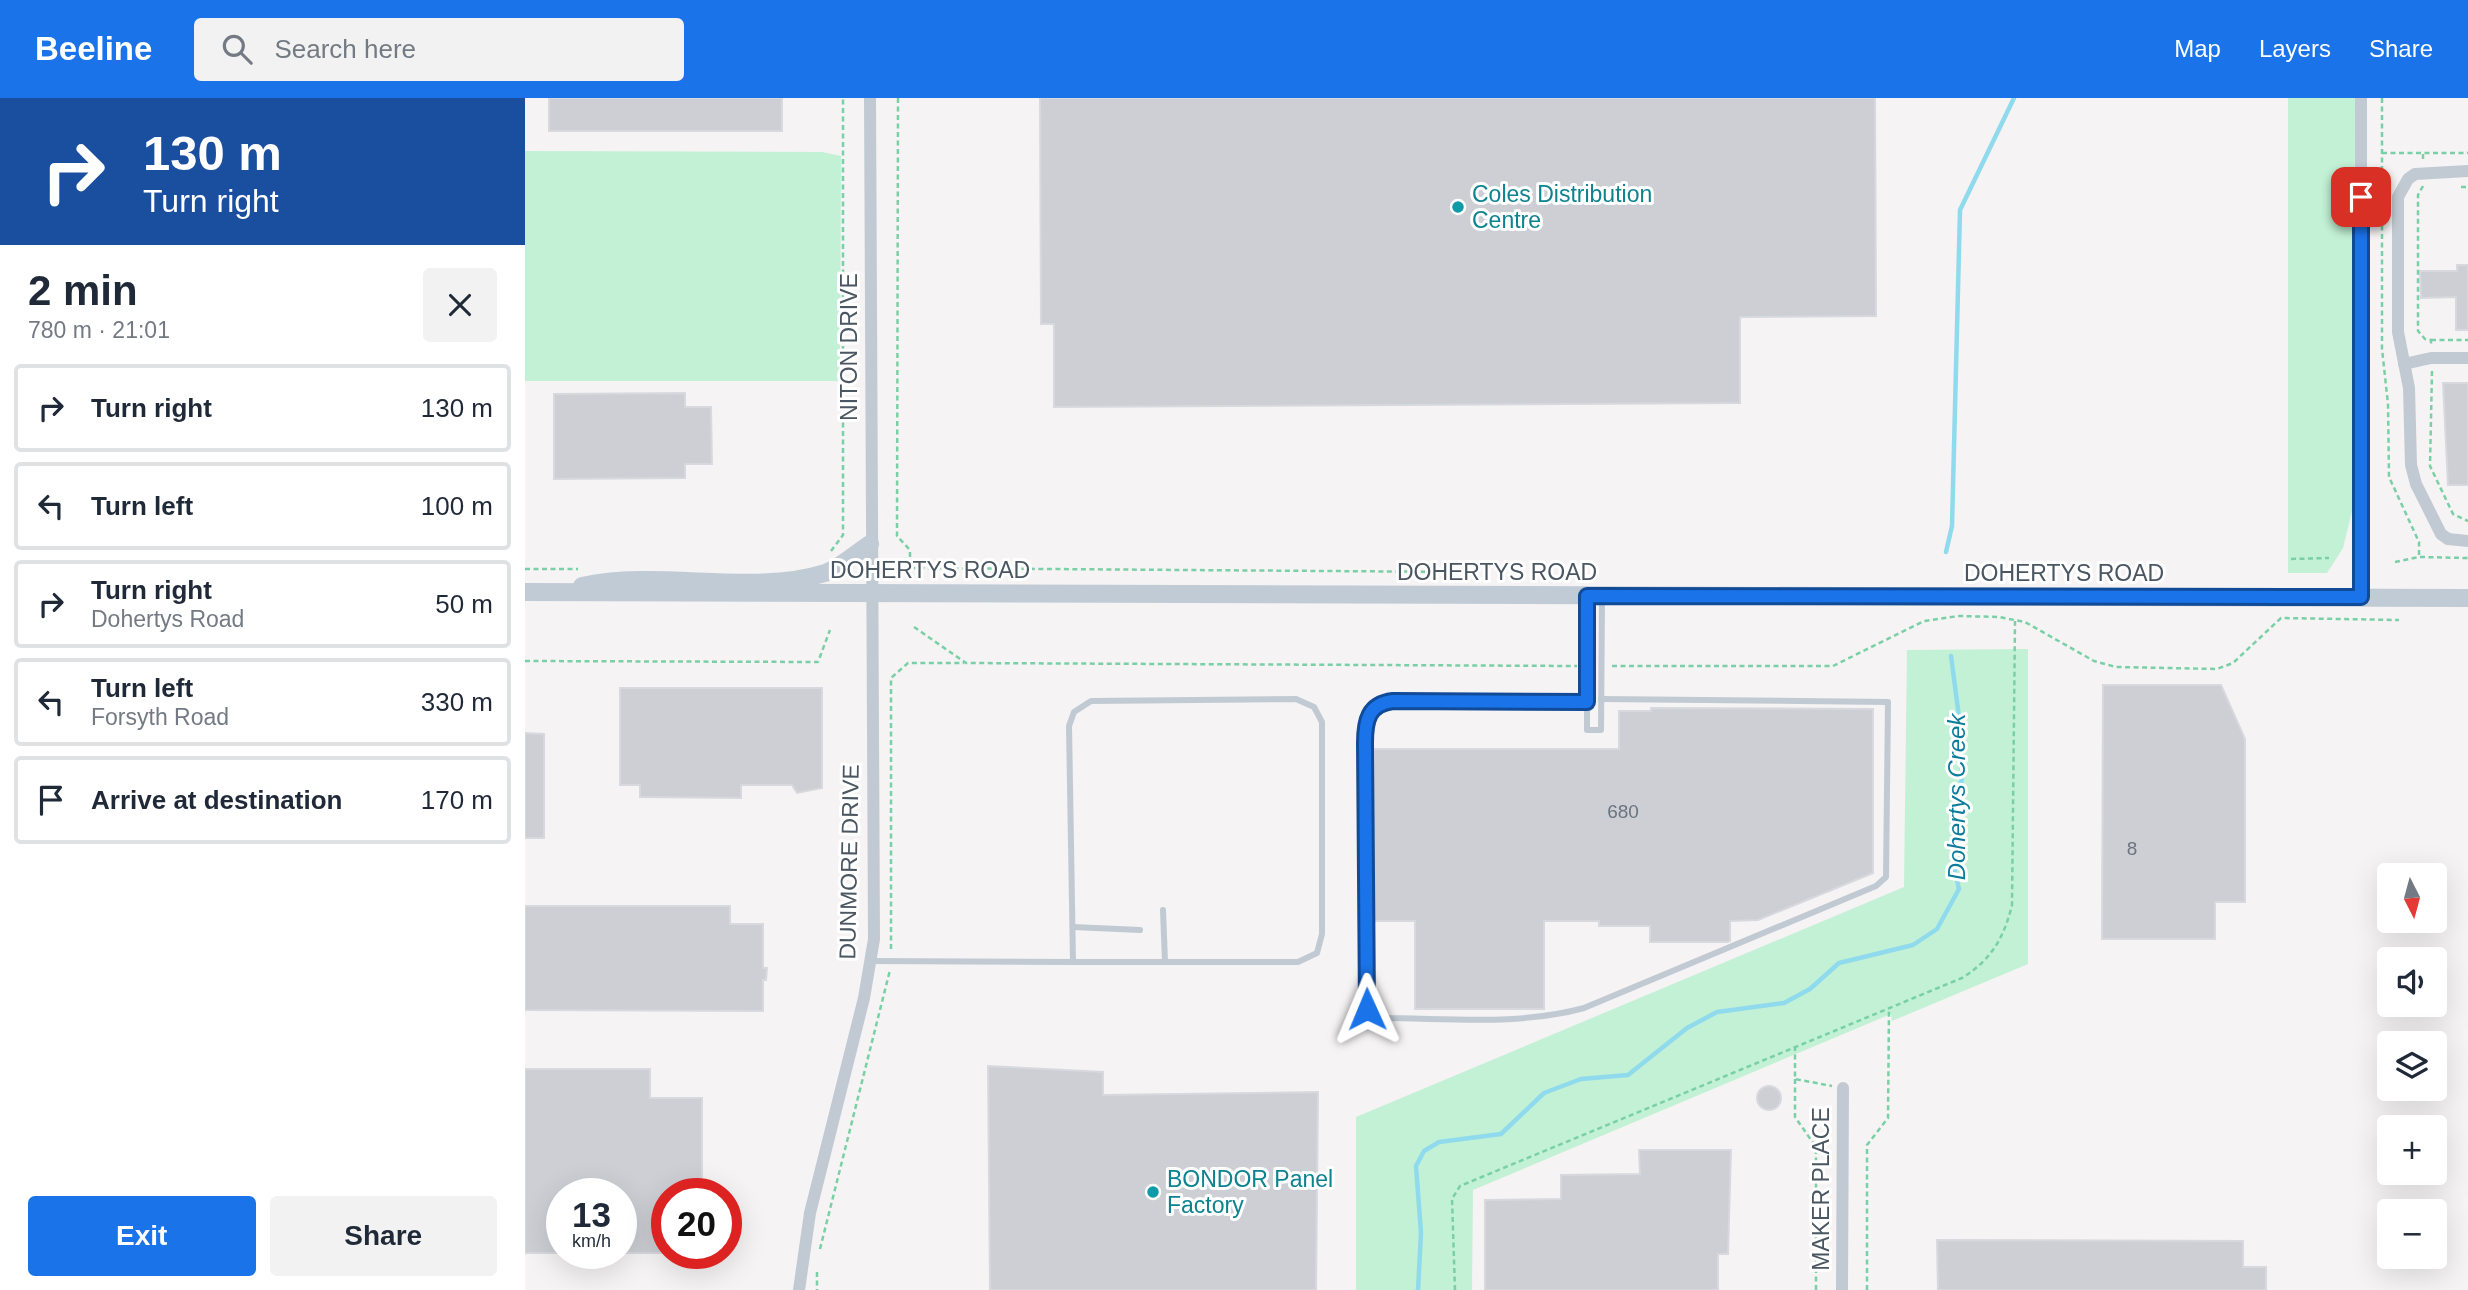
<!DOCTYPE html>
<html lang="en">
<head>
<meta charset="utf-8">
<style>
  :root { --surface:#fff; --page:#f2f2f3; --text:#1f2937; --muted:#747a83; --line:#e0e1e3; --accent:#1a73e8 }
  body { margin:0; font-family:Helvetica,sans-serif; background:var(--page); color:var(--text); height:100vh; display:flex; flex-direction:column; font-size:26px; white-space:nowrap }
  * { box-sizing:border-box; margin:0 }
  p { font-size:23px; color:var(--muted) }
  .icon { flex:none; width:38px; height:38px; fill:none; stroke:currentColor; stroke-width:2; stroke-linecap:round; stroke-linejoin:round }
  .map { position:relative; flex:1; overflow:hidden }
  .side { display:flex; flex-direction:column; background:var(--surface); width:525px }
  .side>* { flex:none }
  .top-card { background:#1a4fa0; color:#fff; overflow:hidden }
  .needle { width:46px; rotate:174deg }
  .buttons { position:absolute; left:1852px; top:765px; display:grid; gap:14px }
  .buttons a { display:grid; place-items:center; width:70px; height:70px; border-radius:7px; background:var(--surface); box-shadow:0 7px 28px #0002; font-size:35px }
  .speed { position:absolute; left:21px; top:1080px; display:flex; gap:14px; font-size:35px; font-weight:700; text-align:center }
  .speed>* { display:grid; place-content:center; width:91px; height:91px; border-radius:50%; background:var(--surface); box-shadow:0 7px 28px #0002; line-height:1 }
  .speed small { font-size:18px; font-weight:400 }
  .speed .limit { border:10px solid #d22; background:#fff; color:#111 }
  .pin { position:absolute; display:grid; place-items:center; width:60px; height:60px; color:#fff; margin:-30px; border-radius:14px; box-shadow:0 4px 10px #0006 }
  .me { position:absolute; width:77px; margin:-38px; rotate:359deg; stroke-linejoin:round; filter:drop-shadow(0 0 5px #0008) }
  .turn { display:flex; align-items:center; gap:24px; height:147px; padding:0 28px; font-size:32px }
  .turn .icon { width:91px; height:91px; stroke-width:2.5 }
  .turn b { display:block; font-size:49px; line-height:60px }
  .round { display:grid; place-items:center; flex:none; width:74px; height:74px; border-radius:7px; background:var(--page) }
  .headline { display:flex; align-items:center; justify-content:space-between; height:119px; padding:0 28px }
  h1 { font-size:42px; font-weight:600; line-height:52px }
  .action { display:flex; gap:14px; margin-top:auto; padding:14px 28px }
  .action a { flex:1; height:80px; border-radius:7px; background:var(--accent); color:#fff; font-size:28px; font-weight:600; line-height:80px; text-align:center }
  .action a+a { background:var(--page); color:var(--text) }
  ul { padding:0; list-style:none }
  li { display:flex; align-items:center; gap:21px; height:88px; margin:0 14px 10px; padding:0 14px; border:4px solid var(--line); border-radius:7px }
  li div { flex:1 }
  li b { display:block; font-size:26px }
  li em { font-style:normal }
  header { display:flex; align-items:center; gap:42px; box-sizing:border-box; height:98px; padding:0 35px; background:var(--accent); color:#fff }
  header strong { font-size:33px }
  nav { display:flex; gap:38px; margin-inline-start:auto; font-size:24px }
  .search { width:490px; height:63px; background:var(--page); display:flex; align-items:center; gap:18px; box-sizing:border-box; padding:0 24px; border-radius:7px; color:var(--muted); font-size:26px }
  main { display:flex; flex:1; min-height:0 }
  .map>svg:first-child { display:block }
  .green { fill:#c3f1d5 }
  .lines { fill:none; stroke-linecap:round; stroke-linejoin:round }
  .stream { stroke:#90daee; stroke-width:4.5 }
  .building { fill:#cdcfd5; stroke:#d7d9de; stroke-width:2 }
  .path { stroke:#7ad0a6; stroke-width:2.5; stroke-dasharray:5 3.5; stroke-linecap:butt }
  .lane { stroke:#c1cad2; stroke-width:6 }
  .street { stroke:#c1cad2; stroke-width:12 }
  .secondary { stroke:#c1cbd6; stroke-width:18 }
  .route-casing { stroke:#114b97; stroke-width:18 }
  .route { stroke:#1a73e8; stroke-width:12 }
  .culture-dot { fill:#0f9aa8; stroke:#fff; stroke-width:2.5 }
  .labels { text-anchor:middle; stroke-width:6; stroke-linejoin:round; paint-order:stroke }
  .number-label { font-size:19px; fill:#6b747e }
  .culture-label { font-size:23px; fill:#0d838f; stroke:#fff; text-anchor:start }
  .street-label { font-size:23px; fill:#4a5661; stroke:#fff }
  .water-label { font-size:24px; font-style:italic; fill:#0c7c9b; stroke:#fff }
</style>
</head>
<body>
<header>
<strong>Beeline</strong>
<div class="search"><svg class="icon" aria-label="search" viewBox="0 0 24 24"><circle cx="10" cy="10" r="6"/><path d="M15 15l6 6"/></svg>Search here</div>
<nav><a>Map</a><a>Layers</a><a>Share</a></nav>
</header>
<main>
<section class="side">
<div class="top-card">
<div class="turn"><svg class="icon" aria-label="right" viewBox="0 0 24 24"><path d="M7 20v-9h11M14 6l5 5-5 5"/></svg><div><b>130 m</b>Turn right</div></div>
</div>
<div class="headline"><div><h1>2 min</h1><p>780 m · 21:01</p></div><a class="round"><svg class="icon" aria-label="close" viewBox="0 0 24 24"><path d="M6 6l12 12M18 6L6 18"/></svg></a></div>
<ul>
<li><svg class="icon" aria-label="right" viewBox="0 0 24 24"><path d="M7 20v-9h11M14 6l5 5-5 5"/></svg><div><b>Turn right</b></div><em>130 m</em></li>
<li><svg class="icon" aria-label="left" viewBox="0 0 24 24"><path d="M17 20v-9H6M10 6l-5 5 5 5"/></svg><div><b>Turn left</b></div><em>100 m</em></li>
<li><svg class="icon" aria-label="right" viewBox="0 0 24 24"><path d="M7 20v-9h11M14 6l5 5-5 5"/></svg><div><b>Turn right</b><p>Dohertys Road</p></div><em>50 m</em></li>
<li><svg class="icon" aria-label="left" viewBox="0 0 24 24"><path d="M17 20v-9H6M10 6l-5 5 5 5"/></svg><div><b>Turn left</b><p>Forsyth Road</p></div><em>330 m</em></li>
<li><svg class="icon" aria-label="arrive" viewBox="0 0 24 24"><path d="M6 21V4h12l-3 4 3 4H6"/></svg><div><b>Arrive at destination</b></div><em>170 m</em></li>
</ul>
<div class="action"><a>Exit</a><a>Share</a></div>
</section>
<div class="map">
<svg width="1943" height="1192" viewBox="0 0 1943 1192">
  <rect width="100%" height="100%" fill="#f5f3f3"/>
  <g class="green">
    <polygon points="1763,0 1830,0 1829,405 1818,450 1802,475 1763,475"/>
    <polygon points="0,53 297,54 316,58 315,283 0,283"/>
    <polygon points="1503,551 1503,866 1367,923 1366,916 948,1092 947,1192 831,1192 831,1019 1379,789 1382,552"/>
  </g>
  <g class="lines">
    <g class="stream">
      <polyline points="1421,454 1427,428 1435,112 1489,0"/>
      <polyline points="893,1192 896,1135 891,1068 899,1053 914,1044 976,1036 1019,995 1056,981 1103,977 1162,930 1192,914 1259,905 1285,891 1314,865 1388,847 1412,831 1434,791 1428,764 1428,725 1437,680 1436,634 1426,558"/>
    </g>
  </g>
  <g class="building">
    <rect x="24" y="0" width="233" height="33"/>
    <polygon points="515,0 1350,0 1351,218 1215,219 1215,305 529,309 529,226 516,226"/>
    <polygon points="1932,167 1943,167 1943,232 1931,232 1931,199 1896,200 1895,173 1932,173"/>
    <polygon points="1918,285 1943,285 1943,387 1923,387"/>
    <polygon points="160,295 160,309 186,309 187,366 160,366 160,380 29,381 29,296"/>
    <polygon points="1578,587 1696,587 1720,641 1720,804 1690,804 1690,841 1577,841"/>
    <polygon points="95,590 297,590 297,690 272,695 267,687 216,687 216,700 115,699 115,687 95,687"/>
    <polygon points="1126,610 1348,611 1348,775 1233,822 1205,823 1205,843 1202,844 1125,844 1125,828 1074,828 1074,823 1019,823 1019,911 890,911 890,823 849,823 849,651 1094,651 1094,613 1126,613"/>
    <polygon points="0,635 19,636 19,740 0,740"/>
    <polygon points="0,808 205,808 205,826 238,826 238,870 242,870 241,882 238,882 238,913 0,912"/>
    <polygon points="463,968 578,974 578,997 793,994 791,1192 465,1192"/>
    <polygon points="0,971 125,971 125,1000 177,1000 177,1096 142,1096 139,1155 96,1155 96,1096 37,1096 37,1155 0,1155"/>
    <circle cx="1244" cy="1000" r="12"/>
    <polygon points="1114,1052 1206,1052 1203,1156 1193,1156 1193,1192 960,1192 960,1102 1036,1101 1036,1077 1115,1076"/>
    <polygon points="1412,1142 1718,1143 1718,1169 1741,1169 1741,1192 1413,1192"/>
  </g>
  <g class="lines">
    <g class="path">
      <polyline points="373,0 372,438 385,452 385,470 938,474"/>
      <polyline points="1857,0 1857,251 1863,306 1864,379 1894,444 1894,459"/>
      <polyline points="1857,55 1943,55"/>
      <polyline points="1898,56 1898,63"/>
      <polyline points="1898,88 1893,97 1893,233 1900,241 1906,242 1906,246"/>
      <polyline points="1936,89 1943,89"/>
      <polyline points="1906,242 1943,242"/>
      <polyline points="1907,273 1905,368 1928,416 1943,423"/>
      <polyline points="306,453 318,437 318,0"/>
      <polyline points="1766,461 1804,460"/>
      <polyline points="1870,464 1894,459 1943,460"/>
      <polyline points="0,471 53,471"/>
      <polyline points="389,529 441,565 1052,568"/>
      <polyline points="0,563 293,564 305,532"/>
      <polyline points="1087,568 1308,568 1399,523 1434,518 1474,519 1500,524 1569,563 1591,569 1692,571 1708,565 1756,520 1874,522"/>
      <polyline points="366,851 366,580 383,565 439,565"/>
      <polyline points="1270,948 1270,981 1307,988"/>
      <polyline points="1270,981 1270,1019 1291,1049 1291,1192"/>
      <polyline points="295,1151 365,872"/>
      <polyline points="292,1174 292,1192"/>
      <path d="M930 1192 927 1101 935 1088 1437 880C1466 862 1479 840 1487 807L1490 523"/>
      <polyline points="1342,1192 1342,1047 1363,1020 1364,910"/>
    </g>
    <g class="lane">
      <polyline points="1062,500 1062,632 1076,632 1077,501"/>
      <path d="M1062 604 868 603C843 606 840 623 840 645L842 908 847 916 856 920C923 920 994 928 1059 910L1351 788 1361 779 1363 604 1076 601"/>
      <polyline points="638,812 640,864"/>
      <polyline points="548,829 615,832"/>
      <polyline points="345,863 548,864 544,628 549,614 566,603 771,601 789,609 797,624 797,836 792,855 773,864 548,864"/>
    </g>
    <g class="street">
      <polyline points="1836,0 1836,499"/>
      <polyline points="1943,73 1890,76 1883,81 1873,99 1873,234 1884,290 1886,367 1891,386 1916,436 1923,441 1943,443"/>
      <polyline points="1879,266 1906,260 1943,260"/>
      <polyline points="274,1192 285,1115 339,900 349,841 345,0"/>
      <polyline points="1317,1192 1318,990"/>
    </g>
    <g class="secondary">
      <path d="M57 488C135 471 226 498 300 475 315 470 331 455 345 446"/>
      <polyline points="0,494 1943,500"/>
    </g>
  </g>
  <g class="lines">
    <defs>
      <path id="route" d="M842 911 840 645C840 623 843 606 868 603L1062 604V498L1836 499V99"/>
    </defs>
    <use href="#route" class="route-casing"/>
    <use href="#route" class="route"/>
  </g>
  <g class="culture-dot">
    <circle cx="933" cy="109" r="7"/>
    <circle cx="628" cy="1094" r="7"/>
  </g>
  <g class="labels">
    <g class="number-label">
      <text x="1098" y="720">680</text>
      <text x="1607" y="757">8</text>
    </g>
    <g class="culture-label">
      <text x="947" y="104">Coles Distribution<tspan x="947" dy="26">Centre</tspan></text>
      <text x="642" y="1089">BONDOR Panel<tspan x="642" dy="26">Factory</tspan></text>
    </g>
    <g class="street-label">
      <text transform="translate(324 249) rotate(-90)" y="8">NITON DRIVE</text>
      <text x="405" y="480">DOHERTYS ROAD</text>
      <text x="972" y="482">DOHERTYS ROAD</text>
      <text x="1539" y="483">DOHERTYS ROAD</text>
      <text transform="translate(324 764) rotate(-89)" y="8">DUNMORE DRIVE</text>
      <text transform="translate(1296 1091) rotate(-90)" y="8">MAKER PLACE</text>
    </g>
    <g class="water-label">
      <text transform="translate(1432 699) rotate(-90)" y="8">Dohertys Creek</text>
    </g>
  </g>
</svg>
<div class="buttons">
<a><svg class="needle" viewBox="-14 -14 28 28"><path d="M0-13l5 13h-10z" fill="#e53935"/><path d="M0 13l5-13h-10z" fill="#747a83"/></svg></a>
<a><svg class="icon" aria-label="sound" viewBox="0 0 24 24"><path d="M4 9h4l5-4v14l-5-4H4zM17 9q2 3 0 6"/></svg></a>
<a><svg class="icon" aria-label="layers" viewBox="0 0 24 24"><path d="M12 4l9 5-9 5-9-5zM3 14l9 5 9-5"/></svg></a>
<a>+</a>
<a>−</a>
</div>
<div class="speed"><div>13<small>km/h</small></div><div class="limit">20</div></div>
<div class="pin" style="left:1836px;top:99px;background:#d93025"><svg class="icon" aria-label="arrive" viewBox="0 0 24 24"><path d="M6 21V4h12l-3 4 3 4H6"/></svg></div>
<svg class="me" style="left:842px;top:911px" viewBox="-20 -20 40 40"><path d="M0-17L14 15 0 8-14 15z" fill="#1a73e8" stroke="#fff" stroke-width="4"/></svg>
</div>
</main>
</body>
</html>
